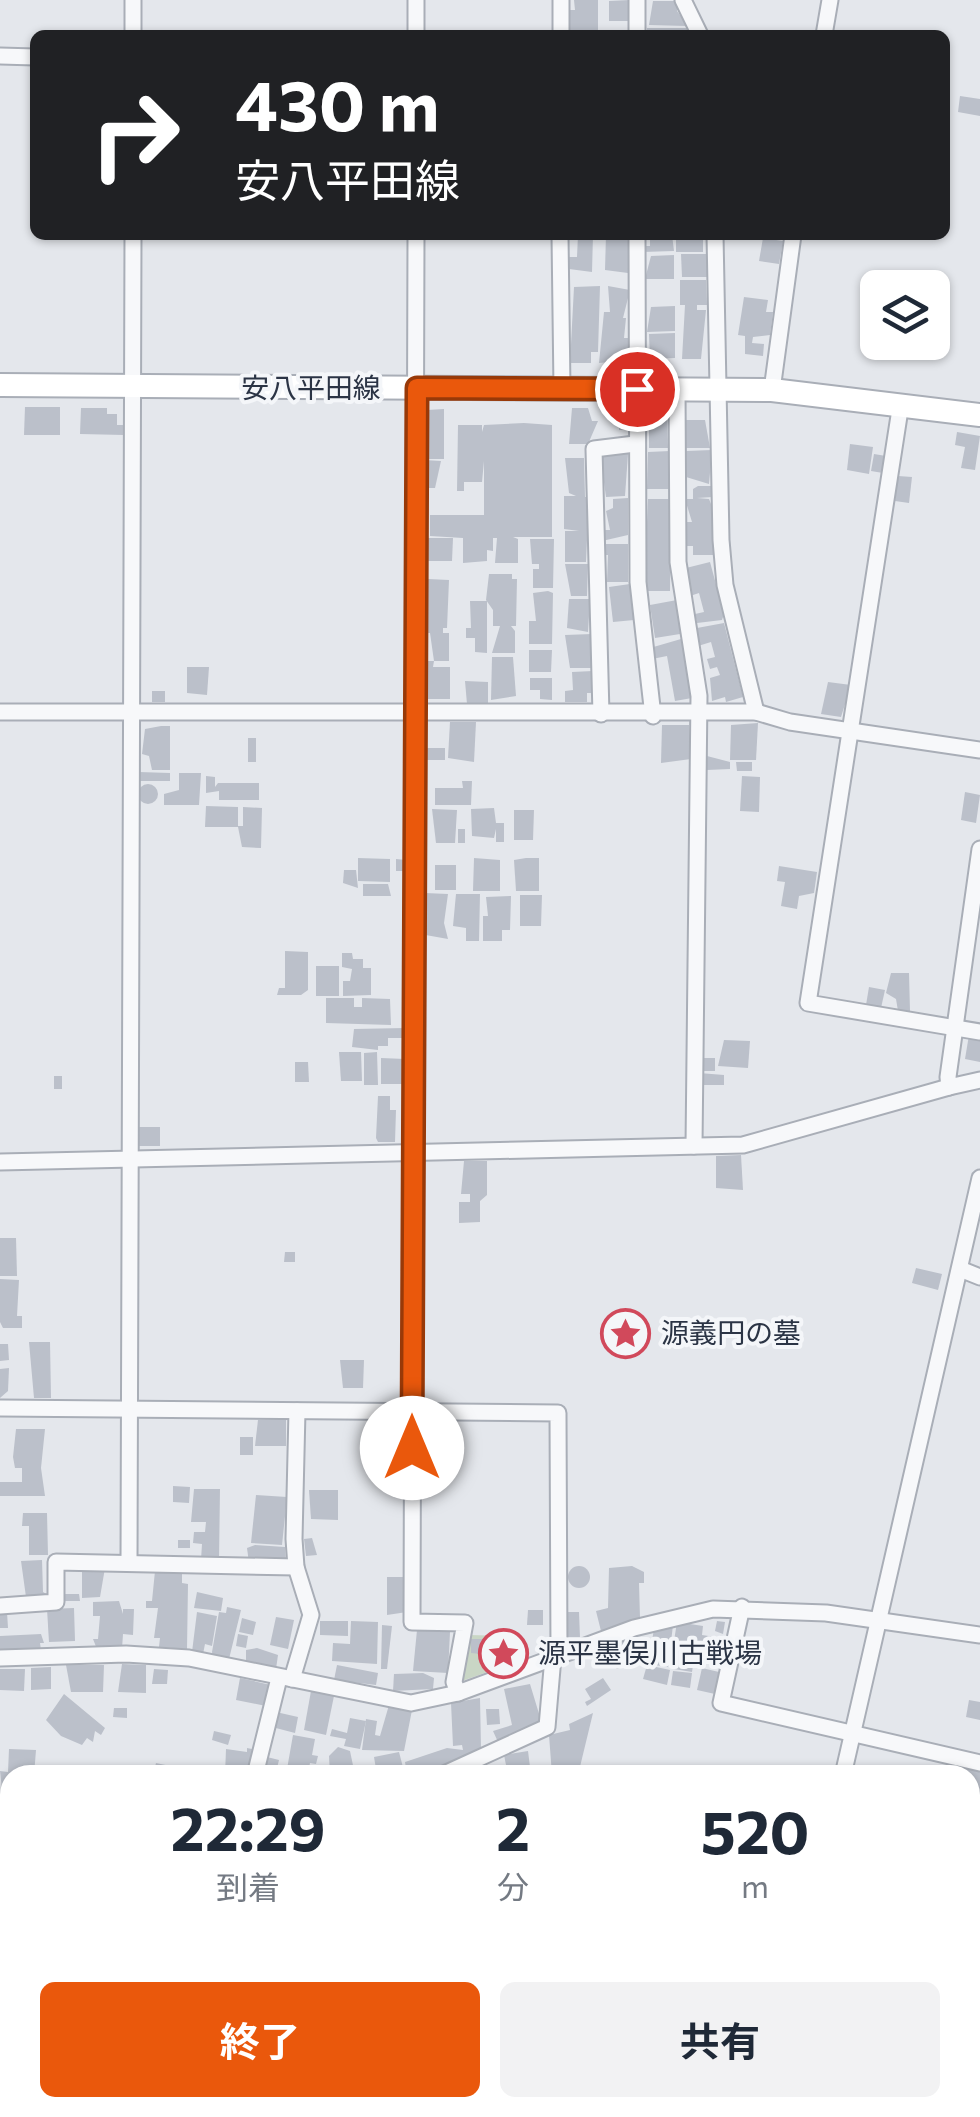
<!DOCTYPE html>
<html lang="ja">
<head>
<meta charset="utf-8">
<style>
  :root { --surface:#fff; --page:#f2f2f3; --text:#1f2937; --muted:#747a83; --accent:#ea580c }
  body { margin:0; font-family:Commissioner,"Noto Sans JP",sans-serif; background:var(--page); color:var(--text); height:100vh; display:flex; flex-direction:column; font-size:38px; white-space:nowrap }
  * { box-sizing:border-box; margin:0 }
  p { font-size:32px; color:var(--muted) }
  .icon { flex:none; width:55px; height:55px; fill:none; stroke:currentColor; stroke-width:2; stroke-linecap:round; stroke-linejoin:round }
  .map { position:relative; flex:1; overflow:hidden }
  .drawer { position:absolute; left:0px; top:1765px; width:980px; height:352px; display:flex; flex-direction:column; background:var(--surface); border-radius:30px 30px 0 0; box-shadow:0 2px 8px #0004 }
  .drawer>* { flex:none }
  .guide { position:absolute; left:30px; top:30px; width:920px; height:210px; border-radius:15px; box-shadow:0 2px 8px #0004; background:#202124; color:#fff; overflow:hidden }
  .buttons { position:absolute; left:860px; top:270px; display:grid; gap:20px }
  .buttons a { display:grid; place-items:center; width:90px; height:90px; border-radius:15px; background:var(--surface); box-shadow:0 2px 8px #0004; font-size:50px }
  .pin { position:absolute; display:grid; place-items:center; width:85px; height:85px; color:#fff; margin:-42px; border:5px solid #fff; border-radius:50%; box-shadow:0 2px 10px #0007 }
  .me { position:absolute; width:110px; margin:-55px; rotate:0deg; stroke-linejoin:round; filter:drop-shadow(0 0 8px #0008) }
  .turn { display:flex; align-items:center; gap:35px; height:210px; padding:0 40px; font-size:45px }
  .turn .icon { width:130px; height:130px; stroke-width:2.5 }
  .turn b { display:block; font-size:70px; line-height:85px }
  .eta { display:flex; justify-content:space-evenly; align-items:center; height:170px; text-align:center }
  .eta b { font-size:60px; font-weight:700; line-height:70px }
  .primary-button { display:flex; gap:20px; margin-top:auto; padding:20px 40px }
  .primary-button a { flex:1; height:115px; border-radius:15px; background:var(--accent); color:#fff; font-size:40px; font-weight:700; line-height:115px; text-align:center }
  .primary-button a+a { background:var(--page); color:var(--text) }
  .map>svg:first-child { display:block }
  .green { fill:#c9d6c5 }
  .water { fill:#9fb4cc }
  .building { fill:#bbc0ca }
  .lines { fill:none; stroke-linecap:round; stroke-linejoin:round }
  .minor-casing { stroke:#a9aeb7; stroke-width:19 }
  .secondary-casing { stroke:#a9aeb7; stroke-width:26 }
  .primary-casing { stroke:#a3abb8; stroke-width:29 }
  .minor { stroke:#f7f8fa; stroke-width:15 }
  .secondary { stroke:#fff; stroke-width:22 }
  .primary { stroke:#fff; stroke-width:25 }
  .route-casing { stroke:#983908; stroke-width:25 }
  .route { stroke:#ea580c; stroke-width:18 }
  .labels { text-anchor:middle; stroke-width:8; stroke-linejoin:round; paint-order:stroke }
  .street-label { font-size:28px; fill:#2b3445; stroke:#f4f6f9 }
  .poi-label { font-size:28px; fill:#2b3445; stroke:#f4f6f9; text-anchor:start }
</style>
</head>
<body>
<div class="map">
<svg width="980" height="2117" viewBox="0 0 980 2117">
  <rect width="100%" height="100%" fill="#e4e7ec"/>
  <polygon class="green" points="469,1635 509,1636 510,1664 462,1681"/>
  <g class="water">
    <rect x="0" y="1951" width="10" height="56"/>
    <rect x="970" y="1965" width="10" height="51"/>
  </g>
  <g class="building">
    <polygon points="574,0 598,0 598,35 570,35 569,10 575,10"/>
    <polygon points="630,0 630,21 609,21 609,1"/>
    <polygon points="653,1 677,1 677,11 688,26 649,25"/>
    <polygon points="647,28 689,28 692,35 647,35"/>
    <polygon points="960,96 980,99 980,116 958,112"/>
    <polygon points="578,235 593,235 592,272 569,269 569,257 577,257"/>
    <polygon points="606,235 628,235 628,273 605,270"/>
    <polygon points="650,235 672,235 674,251 643,252 643,246 650,246"/>
    <rect x="676" y="235" width="27" height="17"/>
    <polygon points="763,238 783,241 779,264 759,261"/>
    <polygon points="681,254 707,254 707,277 682,277"/>
    <polygon points="674,255 674,279 645,279 651,256"/>
    <polygon points="680,280 706,280 707,305 697,305 697,310 706,310 701,359 682,359 685,305 680,305"/>
    <polygon points="600,286 598,352 591,352 591,363 570,363 574,287"/>
    <polygon points="608,286 630,290 623,318 626,318 624,338 631,338 631,360 599,363 604,312 610,312"/>
    <polygon points="744,297 768,300 766,312 773,312 770,335 753,337 752,343 764,344 763,356 745,354 745,336 738,335"/>
    <polygon points="675,306 675,331 647,332 651,307"/>
    <polygon points="675,333 675,358 650,359 649,334"/>
    <polygon points="25,407 60,407 60,435 24,435"/>
    <polygon points="81,408 107,408 107,414 117,414 117,425 124,425 124,435 80,434"/>
    <polygon points="572,408 588,408 592,421 598,421 588,444 569,444"/>
    <polygon points="444,409 444,459 423,459 423,415 427,410"/>
    <polygon points="649,411 667,411 668,448 649,448"/>
    <rect x="619" y="414" width="7" height="16"/>
    <polygon points="686,420 705,420 710,448 685,448"/>
    <polygon points="524,423 552,425 552,537 513,537 518,539 518,563 495,563 497,538 493,538 493,551 487,550 487,561 463,563 463,538 430,536 430,515 484,515 484,461 482,482 464,482 464,491 457,491 458,425 482,425 482,432 484,425"/>
    <polygon points="957,432 980,436 975,470 961,468 965,447 955,445"/>
    <polygon points="850,444 873,447 869,474 847,470"/>
    <polygon points="712,450 709,484 686,477 686,451"/>
    <polygon points="670,451 669,489 647,489 648,452"/>
    <polygon points="600,454 628,454 625,496 606,497"/>
    <polygon points="874,454 886,456 883,473 871,471"/>
    <polygon points="565,458 584,458 585,497 589,497 586,562 565,562 565,531 579,531 564,529 564,496 576,496 569,493"/>
    <polygon points="424,460 441,461 435,488 425,488"/>
    <polygon points="898,476 912,477 909,503 895,501"/>
    <polygon points="698,486 712,486 713,497 697,498 709,499 711,504 714,555 693,555 693,546 687,546 687,522 692,522 685,499 693,499 693,489"/>
    <polygon points="628,498 628,535 602,541 602,530 610,530 606,511 613,508 613,499"/>
    <polygon points="648,499 671,499 670,591 647,591 642,546 646,546"/>
    <polygon points="426,538 453,538 452,561 426,561"/>
    <polygon points="530,539 554,539 553,588 533,588 533,569 539,569 539,564 532,564"/>
    <polygon points="603,544 628,544 628,582 607,582 608,555 603,555"/>
    <polygon points="710,562 724,614 722,620 697,623 695,614 704,612 699,593 690,596 686,568"/>
    <polygon points="565,564 588,564 587,596 571,596"/>
    <polygon points="489,574 512,574 512,579 517,579 516,626 511,626 515,631 515,653 492,653 500,626 493,626 493,610 486,600"/>
    <polygon points="428,579 449,580 447,628 443,628 443,633 449,633 449,661 434,661 433,667 450,667 450,699 428,699 428,689 424,689 428,666 424,661 434,661 430,633 425,633"/>
    <polygon points="630,584 634,620 613,622 609,587"/>
    <polygon points="548,591 553,593 552,644 529,644 529,621 536,621 533,593"/>
    <polygon points="569,599 590,599 588,632 567,628"/>
    <polygon points="677,600 680,634 655,638 650,605"/>
    <polygon points="470,601 487,601 487,653 475,652 475,638 466,638 466,628 471,628"/>
    <polygon points="724,623 743,697 726,702 725,697 712,701 710,678 720,675 717,667 710,669 707,659 715,657 711,642 698,646 696,637 697,628"/>
    <polygon points="592,634 595,668 570,668 565,635"/>
    <polygon points="681,639 692,698 675,701 667,656 652,659 650,648"/>
    <polygon points="529,650 552,650 551,672 529,672"/>
    <polygon points="492,657 513,657 516,696 491,700"/>
    <polygon points="187,667 209,667 207,695 187,693"/>
    <polygon points="593,671 594,693 587,693 587,702 565,702 565,691 573,690 572,672"/>
    <polygon points="530,678 552,678 552,700 540,699 540,690 530,690"/>
    <polygon points="465,681 488,682 488,704 467,704"/>
    <polygon points="828,682 851,685 841,717 821,714"/>
    <rect x="152" y="691" width="13" height="11"/>
    <polygon points="450,722 476,722 474,762 448,758"/>
    <polygon points="758,723 756,760 730,760 731,725"/>
    <polygon points="662,725 689,725 691,759 661,763"/>
    <polygon points="161,726 170,726 170,770 152,770 149,756 142,754 145,729"/>
    <rect x="248" y="738" width="8" height="24"/>
    <rect x="421" y="748" width="24" height="12"/>
    <polygon points="707,756 730,762 730,769 707,770"/>
    <polygon points="736,762 752,762 752,771 737,771"/>
    <polygon points="139,772 170,773 170,781 139,781"/>
    <polygon points="179,773 201,773 199,805 164,805 164,794 179,790"/>
    <polygon points="206,776 215,777 215,787 218,783 259,783 259,800 219,800 219,791 206,793"/>
    <polygon points="742,776 760,777 759,812 740,811"/>
    <polygon points="462,781 472,781 471,805 435,805 435,788 463,788"/>
    <circle cx="148" cy="794" r="10"/>
    <polygon points="965,792 980,795 976,823 961,820"/>
    <polygon points="206,806 238,807 238,826 243,826 243,807 262,808 261,848 242,847 238,827 205,827"/>
    <polygon points="494,808 496,823 504,823 504,842 496,842 496,829 494,838 472,836 471,809"/>
    <polygon points="432,809 457,810 455,843 436,843"/>
    <polygon points="514,810 534,810 533,840 514,840"/>
    <rect x="458" y="829" width="7" height="14"/>
    <polygon points="358,858 390,859 390,882 358,881"/>
    <polygon points="474,858 500,860 500,891 473,891"/>
    <polygon points="526,858 539,858 539,891 516,891 514,860"/>
    <polygon points="396,859 406,860 406,871 396,871"/>
    <rect x="435" y="865" width="21" height="25"/>
    <polygon points="779,866 817,872 814,893 799,896 797,909 781,906 785,882 777,881"/>
    <polygon points="344,870 356,870 358,888 343,883"/>
    <polygon points="363,884 388,884 391,896 363,896"/>
    <polygon points="425,893 448,894 444,923 448,939 420,934 427,924"/>
    <polygon points="456,894 480,894 479,941 466,941 466,928 453,926"/>
    <polygon points="520,895 542,895 541,926 520,926"/>
    <polygon points="511,896 510,930 502,930 502,941 483,941 483,916 488,916 486,897"/>
    <polygon points="285,951 308,952 308,990 301,995 277,995 279,988 285,988"/>
    <polygon points="342,953 352,953 353,959 363,959 363,968 371,968 371,995 343,996 343,981 350,981 352,969 342,967"/>
    <rect x="316" y="966" width="23" height="30"/>
    <polygon points="891,973 909,973 910,1011 898,1011 896,999 886,993"/>
    <polygon points="869,987 885,990 881,1008 866,1005"/>
    <polygon points="326,998 354,998 354,1007 362,1007 362,998 390,999 391,1025 326,1023"/>
    <polygon points="405,1028 405,1038 388,1038 388,1046 378,1046 378,1050 352,1047 354,1029"/>
    <polygon points="969,1035 980,1037 980,1062 965,1059"/>
    <polygon points="724,1040 750,1041 748,1068 718,1066"/>
    <polygon points="339,1052 361,1052 362,1081 341,1081"/>
    <polygon points="377,1052 378,1085 364,1085 364,1053"/>
    <polygon points="381,1058 405,1059 405,1084 381,1084"/>
    <rect x="703" y="1058" width="12" height="13"/>
    <polygon points="295,1062 308,1062 309,1082 295,1082"/>
    <polygon points="699,1073 724,1075 724,1085 699,1085"/>
    <rect x="54" y="1076" width="8" height="13"/>
    <polygon points="378,1096 390,1096 390,1110 396,1110 395,1142 378,1142 376,1138"/>
    <rect x="138" y="1127" width="22" height="19"/>
    <polygon points="741,1155 743,1190 716,1188 716,1156"/>
    <polygon points="464,1161 487,1161 487,1195 480,1201 480,1222 459,1223 459,1202 470,1202 470,1194 461,1194"/>
    <polygon points="0,1238 16,1238 17,1276 0,1276"/>
    <polygon points="285,1252 295,1252 295,1262 284,1262"/>
    <polygon points="916,1268 942,1274 938,1290 912,1283"/>
    <polygon points="0,1279 19,1280 17,1316 22,1316 22,1328 3,1328 0,1322"/>
    <polygon points="29,1342 50,1342 51,1398 34,1398"/>
    <polygon points="0,1344 8,1344 9,1360 0,1361"/>
    <polygon points="340,1360 364,1360 363,1388 343,1388"/>
    <polygon points="9,1368 8,1391 0,1398 0,1369"/>
    <polygon points="286,1419 286,1446 255,1446 258,1420"/>
    <polygon points="16,1429 45,1429 41,1468 45,1496 0,1496 0,1482 22,1482 22,1468 15,1468 13,1457"/>
    <rect x="240" y="1437" width="13" height="18"/>
    <polygon points="173,1486 190,1487 189,1503 173,1502"/>
    <polygon points="194,1489 220,1489 219,1561 201,1560 202,1544 193,1543 194,1532 205,1532 206,1522 191,1522"/>
    <polygon points="309,1490 338,1490 338,1520 311,1519"/>
    <polygon points="256,1495 287,1497 282,1545 251,1543"/>
    <polygon points="23,1513 47,1513 48,1555 29,1555 29,1526 22,1526"/>
    <polygon points="312,1538 317,1555 306,1556 304,1539"/>
    <rect x="178" y="1540" width="12" height="8"/>
    <polygon points="255,1545 285,1547 286,1562 249,1563 247,1548"/>
    <polygon points="42,1560 43,1592 48,1595 26,1597 21,1561"/>
    <circle cx="579" cy="1577" r="11"/>
    <polygon points="632,1566 644,1572 644,1583 639,1583 640,1618 601,1631 596,1611 608,1608 609,1568"/>
    <polygon points="105,1568 100,1597 82,1598 82,1569"/>
    <polygon points="155,1571 182,1571 182,1583 188,1584 187,1649 159,1647 160,1638 154,1638 158,1608 146,1608 146,1601 152,1601"/>
    <polygon points="387,1577 406,1577 407,1612 387,1615"/>
    <polygon points="197,1592 223,1598 221,1611 194,1608"/>
    <polygon points="65,1594 79,1594 80,1601 65,1601"/>
    <polygon points="119,1601 123,1614 123,1609 134,1609 133,1635 123,1634 122,1649 97,1649 93,1639 98,1639 100,1616 93,1616 93,1602"/>
    <polygon points="227,1607 241,1610 229,1659 213,1656 212,1652 219,1612 226,1613"/>
    <polygon points="74,1608 75,1641 49,1642 47,1609"/>
    <polygon points="528,1610 543,1610 543,1625 527,1625"/>
    <polygon points="7,1612 8,1628 0,1628 0,1613"/>
    <polygon points="197,1612 217,1616 212,1646 205,1644 203,1654 192,1652"/>
    <polygon points="565,1612 579,1612 580,1638 570,1641 564,1637"/>
    <polygon points="276,1617 294,1620 288,1649 270,1645"/>
    <polygon points="242,1618 256,1622 253,1635 239,1632"/>
    <polygon points="320,1621 348,1621 348,1636 320,1635"/>
    <polygon points="351,1621 378,1622 377,1664 332,1661 333,1643 350,1644"/>
    <polygon points="717,1621 725,1622 723,1634 715,1631"/>
    <polygon points="677,1622 703,1626 702,1635 715,1637 713,1652 674,1641"/>
    <polygon points="382,1625 392,1626 387,1669 381,1669"/>
    <polygon points="673,1625 668,1667 648,1664 654,1629"/>
    <polygon points="417,1630 450,1632 448,1673 413,1671"/>
    <polygon points="41,1634 44,1643 40,1643 41,1650 0,1651 0,1636"/>
    <polygon points="238,1634 248,1636 246,1648 236,1646"/>
    <polygon points="634,1635 634,1663 617,1669 609,1663 605,1646"/>
    <polygon points="471,1639 487,1639 482,1643 481,1654 471,1653"/>
    <polygon points="257,1648 278,1655 276,1669 246,1662 246,1650"/>
    <polygon points="677,1648 695,1651 692,1672 674,1669"/>
    <polygon points="122,1664 146,1665 146,1693 118,1692"/>
    <polygon points="66,1665 104,1665 103,1692 71,1692"/>
    <polygon points="337,1665 378,1673 376,1685 334,1680"/>
    <polygon points="647,1665 670,1670 667,1685 643,1679"/>
    <polygon points="51,1667 51,1689 31,1690 31,1668"/>
    <polygon points="702,1668 719,1672 715,1694 697,1690"/>
    <polygon points="0,1669 25,1669 24,1691 0,1690"/>
    <polygon points="154,1669 168,1670 167,1684 152,1684"/>
    <polygon points="673,1671 692,1673 690,1688 671,1685"/>
    <polygon points="423,1673 434,1678 433,1689 393,1691 394,1674"/>
    <polygon points="240,1678 271,1685 266,1706 236,1700"/>
    <polygon points="603,1678 611,1690 587,1706 585,1702 591,1699 585,1689"/>
    <polygon points="530,1684 540,1717 536,1725 498,1742 493,1731 512,1725 504,1689"/>
    <polygon points="311,1691 334,1696 326,1735 304,1730"/>
    <polygon points="64,1694 105,1728 101,1735 95,1731 93,1742 87,1738 82,1745 61,1736 46,1720"/>
    <polygon points="480,1698 481,1749 422,1775 407,1775 405,1762 447,1748 463,1750 462,1745 453,1746 451,1703"/>
    <polygon points="969,1700 980,1702 980,1720 966,1717"/>
    <polygon points="389,1705 412,1710 404,1751 362,1750 366,1719 377,1721 375,1735 380,1736"/>
    <polygon points="114,1708 127,1708 127,1718 113,1717"/>
    <polygon points="486,1709 499,1709 500,1724 487,1725"/>
    <polygon points="276,1712 298,1717 295,1733 272,1727"/>
    <polygon points="593,1713 578,1775 552,1775 549,1735 570,1730 569,1724"/>
    <polygon points="350,1718 366,1721 360,1749 344,1746 346,1739 330,1736 332,1729 347,1733"/>
    <polygon points="214,1731 231,1735 228,1745 212,1740"/>
    <polygon points="293,1735 315,1739 312,1755 318,1756 316,1764 310,1763 308,1773 287,1769"/>
    <polygon points="338,1747 350,1751 355,1775 330,1775 329,1756"/>
    <polygon points="247,1748 252,1749 249,1774 225,1775 226,1749 247,1752"/>
    <polygon points="9,1749 36,1750 34,1775 10,1775 10,1789 2,1789 0,1771 8,1772"/>
    <polygon points="528,1751 531,1775 508,1775 504,1755"/>
    <polygon points="399,1752 405,1775 377,1775 374,1757"/>
    <polygon points="267,1757 279,1760 276,1772 262,1775"/>
    <polygon points="156,1763 175,1767 173,1775 153,1775"/>
    <polygon points="961,1766 980,1769 980,1814 970,1811 970,1775 959,1775"/>
  </g>
  <g class="lines">
    <defs>
      <g id="minor">
        <polyline points="133,0 133,35"/>
        <polyline points="683,0 700,35"/>
        <polyline points="416,35 416,0"/>
        <polyline points="561,35 561,0"/>
        <polyline points="637,35 637,0"/>
        <polyline points="824,35 830,0"/>
        <polyline points="0,56 35,57"/>
        <polyline points="416,235 412,1622 465,1623 454,1682 458,1693"/>
        <polyline points="560,235 562,389"/>
        <polyline points="637,235 638,582 653,716"/>
        <polyline points="715,235 721,540 725,585 756,712"/>
        <polyline points="677,389 678,562 699,696 694,1146"/>
        <polyline points="772,390 793,235"/>
        <polyline points="901,403 808,1003 980,1032"/>
        <polyline points="0,712 756,712 790,722 980,750"/>
        <polyline points="601,714 594,449 635,444"/>
        <polyline points="980,849 948,1077 949,1087 980,1080"/>
        <polyline points="0,1162 743,1145 949,1087"/>
        <polyline points="960,1269 980,1277"/>
        <polyline points="0,1408 558,1413 559,1653"/>
        <polyline points="129,1563 133,235"/>
        <polyline points="0,1606 56,1602 56,1562 296,1567"/>
        <polyline points="742,1607 721,1703 980,1763"/>
        <polyline points="0,1658 126,1654 189,1658 411,1703 458,1693 634,1628 713,1609 826,1613 980,1635"/>
        <polyline points="292,1679 311,1615 296,1567 294,1539 297,1411"/>
        <polyline points="255,1775 279,1678"/>
        <polyline points="442,1775 547,1727 553,1657"/>
        <polyline points="843,1775 980,1178"/>
        <polyline points="0,1910 10,1910"/>
        <polyline points="970,1923 980,1923"/>
      </g>
      <polyline id="secondary" points="0,385 772,390 980,415"/>
      <g id="primary">
        <polyline points="0,2053 10,2053"/>
        <polyline points="970,2063 980,2063"/>
      </g>
    </defs>
    <use href="#minor" class="minor-casing"/>
    <use href="#secondary" class="secondary-casing"/>
    <use href="#primary" class="primary-casing"/>
    <use href="#minor" class="minor"/>
    <use href="#secondary" class="secondary"/>
    <use href="#primary" class="primary"/>
  </g>
  <g class="lines">
    <defs>
      <polyline id="route" points="412,1448 417,388 637,389"/>
    </defs>
    <use href="#route" class="route-casing"/>
    <use href="#route" class="route"/>
  </g>
  <defs>
    <symbol id="sight-ring" viewBox="-11 -11 22 22"><circle r="9.5" fill="#f4f6f9" stroke="#d1495b" stroke-width="1.5"/><path d="M0-6L1.8-2.2L6-1.7L2.9 1.2L3.7 5.4L0 3.3L-3.7 5.4L-2.9 1.2L-6-1.7L-1.8-2.2Z" fill="#d1495b"/></symbol>
  </defs>
  <g fill-rule="evenodd">
    <use href="#sight-ring" x="598" y="1306" width="55" height="55"/>
    <use href="#sight-ring" x="476" y="1626" width="55" height="55"/>
  </g>
  <g class="labels">
    <g class="street-label">
      <text x="311" y="398">安八平田線</text>
    </g>
    <g class="poi-label">
      <text x="661" y="1343">源義円の墓</text>
      <text x="538" y="1663">源平墨俣川古戦場</text>
    </g>
  </g>
</svg>
<div class="buttons">
<a><svg class="icon" aria-label="layers" viewBox="0 0 24 24"><path d="M12 4l9 5-9 5-9-5zM3 14l9 5 9-5"/></svg></a>
</div>
<div class="pin" style="left:637px;top:389px;background:#d93025"><svg class="icon" aria-label="arrive" viewBox="0 0 24 24"><path d="M6 21V4h12l-3 4 3 4H6"/></svg></div>
<svg class="me" style="left:412px;top:1448px" viewBox="-20 -20 40 40"><circle r="19" fill="#fff"/><path d="M0-13L10 11 0 6-10 11z" fill="#ea580c"/></svg>
<div class="guide">
<div class="turn"><svg class="icon" aria-label="right" viewBox="0 0 24 24"><path d="M7 20v-9h11M14 6l5 5-5 5"/></svg><div><b>430 m</b>安八平田線</div></div>
</div>
<section class="drawer">
<div class="eta">
<div><b>22:29</b><p>到着</p></div>
<div><b>2</b><p>分</p></div>
<div><b>520</b><p>m</p></div>
</div>
<div class="primary-button"><a>終了</a><a>共有</a></div>
</section>
</div>
</body>
</html>
